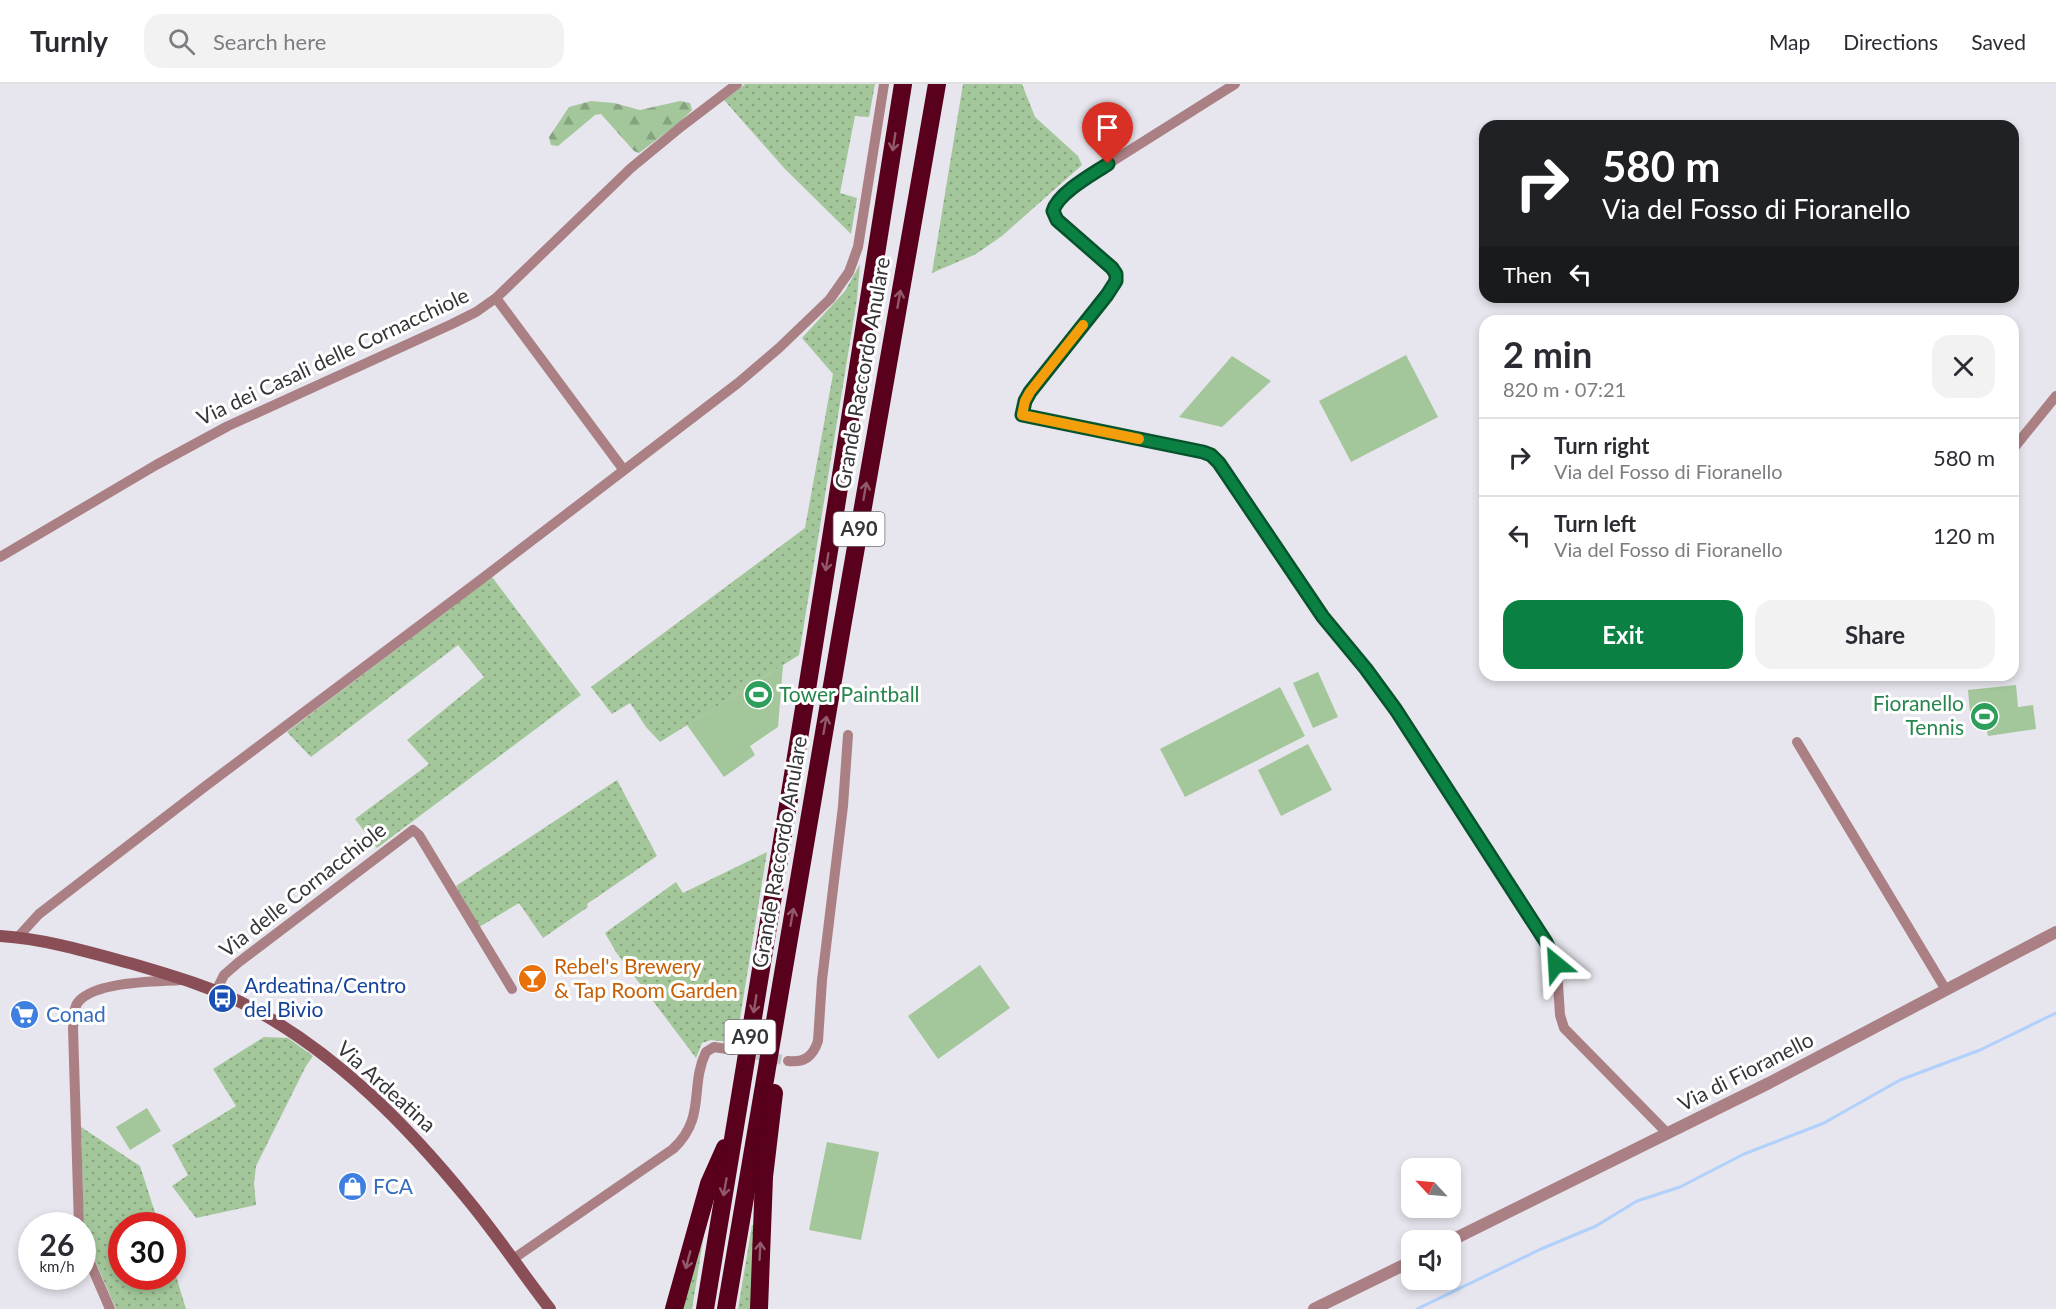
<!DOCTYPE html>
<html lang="en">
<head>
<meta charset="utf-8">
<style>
  :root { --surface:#fff; --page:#f2f2f3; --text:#2b2b33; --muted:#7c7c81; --line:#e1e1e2; --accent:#0b8043 }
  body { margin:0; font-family:Lato,sans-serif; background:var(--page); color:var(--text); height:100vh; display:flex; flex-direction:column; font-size:22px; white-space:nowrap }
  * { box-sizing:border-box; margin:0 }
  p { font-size:20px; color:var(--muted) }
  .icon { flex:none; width:33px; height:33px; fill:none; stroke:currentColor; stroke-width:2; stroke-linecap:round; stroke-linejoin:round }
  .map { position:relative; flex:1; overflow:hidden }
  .panel { position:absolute; left:1479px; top:231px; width:540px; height:366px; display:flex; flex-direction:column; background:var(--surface); border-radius:18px; box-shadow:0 3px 9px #0003 }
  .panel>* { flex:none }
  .hud { position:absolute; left:1479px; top:36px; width:540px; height:183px; border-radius:18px; box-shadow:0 3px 9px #0003; background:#202124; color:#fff; overflow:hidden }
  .needle { width:39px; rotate:296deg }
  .fabs { position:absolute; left:1401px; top:1074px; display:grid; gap:12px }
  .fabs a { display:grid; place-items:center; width:60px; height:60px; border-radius:12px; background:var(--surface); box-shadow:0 3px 9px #0003; font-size:30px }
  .speed { position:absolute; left:18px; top:1128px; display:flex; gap:12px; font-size:30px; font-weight:700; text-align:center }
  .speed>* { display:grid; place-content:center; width:78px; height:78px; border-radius:50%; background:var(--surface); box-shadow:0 3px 9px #0003; line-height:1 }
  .speed small { font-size:15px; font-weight:400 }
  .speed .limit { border:9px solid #d22; background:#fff; color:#111 }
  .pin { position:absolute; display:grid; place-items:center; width:51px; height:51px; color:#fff; margin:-62px -26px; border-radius:50% 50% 50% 0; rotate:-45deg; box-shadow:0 0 6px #0007 }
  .pin .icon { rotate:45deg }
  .me { position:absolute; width:66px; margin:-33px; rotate:333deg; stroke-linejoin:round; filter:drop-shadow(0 0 4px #0008) }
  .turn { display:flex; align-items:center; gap:21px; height:126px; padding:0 24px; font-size:27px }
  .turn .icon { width:78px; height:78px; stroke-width:2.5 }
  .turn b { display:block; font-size:42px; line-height:51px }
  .then { display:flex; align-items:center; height:57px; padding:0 24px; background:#0003; gap:12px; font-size:22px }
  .round { display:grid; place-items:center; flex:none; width:63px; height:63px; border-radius:18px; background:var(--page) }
  .summary { display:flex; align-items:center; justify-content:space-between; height:102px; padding:0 24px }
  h1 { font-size:36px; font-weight:700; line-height:45px }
  .button { display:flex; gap:12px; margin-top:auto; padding:12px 24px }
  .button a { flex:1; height:69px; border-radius:18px; background:var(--accent); color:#fff; font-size:24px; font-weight:700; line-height:69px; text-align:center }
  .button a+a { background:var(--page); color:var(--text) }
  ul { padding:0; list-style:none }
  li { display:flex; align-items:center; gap:18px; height:78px; padding:0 24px; border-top:2px solid var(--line) }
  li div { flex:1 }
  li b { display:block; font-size:22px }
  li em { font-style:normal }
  header { display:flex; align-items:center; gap:36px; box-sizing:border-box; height:84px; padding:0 30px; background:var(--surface); border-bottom:2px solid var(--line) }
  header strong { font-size:28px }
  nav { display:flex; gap:33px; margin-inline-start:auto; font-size:21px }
  .search { width:420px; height:54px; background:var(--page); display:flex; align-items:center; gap:15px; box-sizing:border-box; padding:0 21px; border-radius:18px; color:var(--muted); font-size:22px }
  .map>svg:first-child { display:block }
  .grass { fill:url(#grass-dots) }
  .forest { fill:url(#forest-firs) }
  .garden { fill:#a3c79a }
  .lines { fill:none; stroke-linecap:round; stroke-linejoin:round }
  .stream { stroke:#b1d0fc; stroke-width:3 }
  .minor-tunnel { stroke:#c4c2c9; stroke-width:10; stroke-dasharray:10 5; stroke-linecap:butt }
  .minor { stroke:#aa8084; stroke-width:10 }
  .tertiary { stroke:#aa8084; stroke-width:12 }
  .secondary { stroke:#8a4e56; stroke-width:12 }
  .motorway { stroke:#58001c; stroke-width:18 }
  .oneway { stroke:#92596b }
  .route-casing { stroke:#07532c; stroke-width:15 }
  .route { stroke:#0b8043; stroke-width:10 }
  .slow { stroke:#f59e0b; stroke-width:10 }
  .labels { text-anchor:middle; stroke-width:6; stroke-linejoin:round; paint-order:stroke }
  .shield { fill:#fff; stroke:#727274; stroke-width:1.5 }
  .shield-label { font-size:20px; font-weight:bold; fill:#363539 }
  .street-label { font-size:21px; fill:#363539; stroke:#fff }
  .leisure-label { font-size:21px; fill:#27864d; stroke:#fff; text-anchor:start }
  .food-label { font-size:21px; fill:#c56008; stroke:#fff; text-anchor:start }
  .transit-label { font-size:21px; fill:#164399; stroke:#fff; text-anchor:start }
  .shop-label { font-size:21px; fill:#366cbe; stroke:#fff; text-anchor:start }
</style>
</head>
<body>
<header>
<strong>Turnly</strong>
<div class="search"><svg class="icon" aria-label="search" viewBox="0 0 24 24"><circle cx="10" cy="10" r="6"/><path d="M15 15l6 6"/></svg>Search here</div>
<nav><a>Map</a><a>Directions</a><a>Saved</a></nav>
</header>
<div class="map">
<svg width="2056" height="1225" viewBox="0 0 2056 1225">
  <defs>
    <pattern id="grass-dots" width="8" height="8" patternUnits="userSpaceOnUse" patternTransform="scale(1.5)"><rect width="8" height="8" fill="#a3c79a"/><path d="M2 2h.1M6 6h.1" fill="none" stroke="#86a27f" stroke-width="1.8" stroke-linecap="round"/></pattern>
    <pattern id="forest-firs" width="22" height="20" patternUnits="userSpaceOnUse" patternTransform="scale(1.5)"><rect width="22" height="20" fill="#a3c79a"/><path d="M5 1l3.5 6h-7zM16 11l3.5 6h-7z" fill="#86a27f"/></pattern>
  </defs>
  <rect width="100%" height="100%" fill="#e7e5ed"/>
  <g class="grass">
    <polygon points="745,0 875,0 869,33 855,32 840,109 857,114 851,150 785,85 724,16"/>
    <polygon points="963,0 1022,0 1035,33 1078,72 1082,81 1002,152 976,170 932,189"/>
    <polygon points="860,180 857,215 799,571 660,658 646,643 630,619 612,630 591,603 805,444 833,290 802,254 845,207"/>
    <polygon points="492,493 581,611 377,764 355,735 429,680 407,656 484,593 458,561 311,673 287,648"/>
    <polygon points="617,696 657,772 587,820 588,823 543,854 519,819 479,843 456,802"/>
    <polygon points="767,768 736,959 711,956 702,959 696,974 616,868 605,849 676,798 683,809"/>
    <polygon points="264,953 288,954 313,972 306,982 256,1082 254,1099 256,1121 196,1134 172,1102 188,1091 172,1061 236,1022 213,985"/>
    <polygon points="81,1043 140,1082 159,1141 122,1142 122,1192 172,1192 173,1182 186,1225 116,1225 84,1151"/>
    <polygon points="708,1125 692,1225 680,1225"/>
    <polygon points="752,1141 755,1141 754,1225 738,1225"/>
  </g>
  <polygon class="forest" points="591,17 614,19 640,26 680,17 690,19 692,26 680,38 639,69 634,67 601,30 595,31 558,62 551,61 549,53 569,23"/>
  <g class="garden">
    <polygon points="1406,271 1438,333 1351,378 1319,317"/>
    <polygon points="1232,272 1271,297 1222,343 1179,333"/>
    <polygon points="783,581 778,643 750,662 755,671 724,693 687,641"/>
    <polygon points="1318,588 1338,633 1313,644 1293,599"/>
    <polygon points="2016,601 2018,623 2033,621 2036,645 1988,652 1984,628 1995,626 1970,628 1968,606"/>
    <polygon points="1280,603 1305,652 1185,713 1160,665"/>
    <polygon points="1308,660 1332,706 1281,732 1258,686"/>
    <polygon points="980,881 1010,924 938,975 908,932"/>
    <polygon points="147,1024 161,1047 130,1066 116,1043"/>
    <polygon points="827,1058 879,1068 861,1156 809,1146"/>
  </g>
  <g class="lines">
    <polyline class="stream" points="1417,1225 1541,1165 1596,1142 1637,1117 1680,1103 1744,1070 1824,1039 1900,996 1980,966 2056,929"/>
    <polyline class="minor-tunnel" points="742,968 788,977"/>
    <g class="minor">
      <path d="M1235 0 1108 80 1063 112 1054 123V133L1112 184C1120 194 1114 202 1107 211L1030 308 1024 320 1022 331 1203 368 1211 371 1219 379 1323 533 1396 626 1546 858 1557 885 1560 931 1564 944 1668 1050"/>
      <polyline points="496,214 623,385"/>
      <polyline points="2013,365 2056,312"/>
      <polyline points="0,473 156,381 228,342 452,240 476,228 496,214 631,84 682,42 737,0"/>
      <polyline points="1797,658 1946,906"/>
      <polyline points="18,853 39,830 207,701 479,497 738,299 779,264 830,215 849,188 858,163 884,0"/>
      <polyline points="216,907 224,891 239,878 413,746 419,751 512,905"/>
      <path d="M788 977C805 979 813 972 818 957L822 896 843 722 848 651"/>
      <path d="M79 1142 73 944C74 936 73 923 79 917 98 897 155 898 181 896"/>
      <polyline points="82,1160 110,1225"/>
      <path d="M513 1175 673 1065C707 1033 689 1003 706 968L714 963 733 966"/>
    </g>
    <g class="tertiary">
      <polyline points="1450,1157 1769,999 2056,848"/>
      <polyline points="1314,1225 1412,1177"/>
    </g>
    <path class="secondary" d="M0 852C46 855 89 868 133 880 174 892 215 904 252 924 338 971 407 1041 468 1116 497 1151 522 1189 550 1225"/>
    <g class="motorway">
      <polyline points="674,1225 709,1100 725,1064"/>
      <polyline points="705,1225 805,618 903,0"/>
      <polyline points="726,1225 842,543 937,0"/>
      <polyline points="759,1225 764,1093 774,1009"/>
    </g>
  </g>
  <defs><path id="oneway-shaft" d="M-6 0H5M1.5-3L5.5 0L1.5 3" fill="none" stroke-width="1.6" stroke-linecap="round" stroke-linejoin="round" transform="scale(1.5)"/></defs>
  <g class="oneway">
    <use href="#oneway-shaft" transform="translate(894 58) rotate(99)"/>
    <use href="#oneway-shaft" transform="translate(899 215) rotate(-80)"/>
    <use href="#oneway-shaft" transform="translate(865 407) rotate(-80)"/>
    <use href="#oneway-shaft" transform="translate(827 478) rotate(99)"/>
    <use href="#oneway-shaft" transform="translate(825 641) rotate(-80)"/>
    <use href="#oneway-shaft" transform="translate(792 833) rotate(-80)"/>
    <use href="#oneway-shaft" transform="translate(755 920) rotate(99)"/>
    <use href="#oneway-shaft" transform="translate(725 1103) rotate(100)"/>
    <use href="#oneway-shaft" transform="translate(760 1167) rotate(-87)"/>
    <use href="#oneway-shaft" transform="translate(688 1176) rotate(105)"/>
  </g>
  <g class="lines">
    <defs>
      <path id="route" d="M1108 80C1093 90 1058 109 1053 127L1057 136 1112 184 1116 190V197L1107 211 1030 308 1025 317 1022 331 1203 368 1211 371 1219 379 1323 533 1366 585 1396 626 1546 858 1556 880"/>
    </defs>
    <use href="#route" class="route-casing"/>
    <use href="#route" class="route"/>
    <polyline class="slow" points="1083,241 1030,308 1025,317 1022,331 1139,355"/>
  </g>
  <defs>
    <symbol id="stadium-disc" viewBox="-11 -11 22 22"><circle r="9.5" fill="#2e9e5b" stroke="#fff"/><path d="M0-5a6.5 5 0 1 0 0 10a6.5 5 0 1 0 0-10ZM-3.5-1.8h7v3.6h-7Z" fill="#fff"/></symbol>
    <symbol id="bar-disc" viewBox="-11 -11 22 22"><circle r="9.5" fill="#e8710a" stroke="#fff"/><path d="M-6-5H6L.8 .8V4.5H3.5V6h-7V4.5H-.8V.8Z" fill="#fff"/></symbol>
    <symbol id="bus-disc" viewBox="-11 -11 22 22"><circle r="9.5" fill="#1a4fb4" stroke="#fff"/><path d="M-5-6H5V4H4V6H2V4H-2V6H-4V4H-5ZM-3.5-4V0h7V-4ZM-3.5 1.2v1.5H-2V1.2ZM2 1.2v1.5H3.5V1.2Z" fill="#fff"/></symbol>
    <symbol id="supermarket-disc" viewBox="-11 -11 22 22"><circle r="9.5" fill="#3f7fe0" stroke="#fff"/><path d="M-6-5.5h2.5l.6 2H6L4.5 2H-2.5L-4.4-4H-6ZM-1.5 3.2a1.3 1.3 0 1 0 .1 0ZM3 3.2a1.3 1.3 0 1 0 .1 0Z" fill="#fff"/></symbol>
    <symbol id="shop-disc" viewBox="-11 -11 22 22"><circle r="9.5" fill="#3f7fe0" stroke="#fff"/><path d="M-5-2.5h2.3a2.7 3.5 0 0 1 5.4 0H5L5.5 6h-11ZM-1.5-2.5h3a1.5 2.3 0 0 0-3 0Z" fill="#fff"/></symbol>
  </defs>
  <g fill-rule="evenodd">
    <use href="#stadium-disc" x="742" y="594" width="33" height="33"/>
    <use href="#stadium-disc" x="1968" y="616" width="33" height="33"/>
    <use href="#bar-disc" x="516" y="878" width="33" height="33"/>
    <use href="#bus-disc" x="206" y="898" width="33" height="33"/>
    <use href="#supermarket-disc" x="8" y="914" width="33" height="33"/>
    <use href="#shop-disc" x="336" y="1086" width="33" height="33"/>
  </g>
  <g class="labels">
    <g class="shield">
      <rect x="833.5" y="428" width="51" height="34" rx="4.5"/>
      <rect x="724.5" y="936" width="51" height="34" rx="4.5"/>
    </g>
    <g class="shield-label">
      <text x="859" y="452">A90</text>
      <text x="750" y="960">A90</text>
    </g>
    <g class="street-label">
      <text transform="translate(333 273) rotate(-25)" y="7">Via dei Casali delle Cornacchiole</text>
      <text transform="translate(863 289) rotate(-80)" y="7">Grande Raccordo Anulare</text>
      <text transform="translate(780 768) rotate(-80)" y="7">Grande Raccordo Anulare</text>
      <text transform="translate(303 806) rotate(-38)" y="7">Via delle Cornacchiole</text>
      <text transform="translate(1746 988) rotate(-27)" y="7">Via di Fioranello</text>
      <text transform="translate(386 1003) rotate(42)" y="7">Via Ardeatina</text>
    </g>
    <g class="leisure-label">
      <text x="779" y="618">Tower Paintball</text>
      <text x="1964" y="627" text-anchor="end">Fioranello<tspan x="1964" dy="24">Tennis</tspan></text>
    </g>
    <g class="food-label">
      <text x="554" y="890">Rebel's Brewery<tspan x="554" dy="24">&amp; Tap Room Garden</tspan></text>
    </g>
    <g class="transit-label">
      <text x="244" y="909">Ardeatina/Centro<tspan x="244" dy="24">del Bivio</tspan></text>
    </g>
    <g class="shop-label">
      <text x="46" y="938">Conad</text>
      <text x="373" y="1110">FCA</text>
    </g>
  </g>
</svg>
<div class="fabs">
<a><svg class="needle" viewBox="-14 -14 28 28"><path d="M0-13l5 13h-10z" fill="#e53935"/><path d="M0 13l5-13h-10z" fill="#7c7c81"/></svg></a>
<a><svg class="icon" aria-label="sound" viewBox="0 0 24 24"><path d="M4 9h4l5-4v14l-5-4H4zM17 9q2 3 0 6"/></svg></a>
</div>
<div class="speed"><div>26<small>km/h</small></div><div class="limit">30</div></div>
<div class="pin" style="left:1108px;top:80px;background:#d93025"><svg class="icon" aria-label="arrive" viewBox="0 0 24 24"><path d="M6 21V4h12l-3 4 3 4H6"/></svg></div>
<svg class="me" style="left:1556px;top:880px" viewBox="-20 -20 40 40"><path d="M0-17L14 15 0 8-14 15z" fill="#0b8043" stroke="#fff" stroke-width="4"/></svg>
<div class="hud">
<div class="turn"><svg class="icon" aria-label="right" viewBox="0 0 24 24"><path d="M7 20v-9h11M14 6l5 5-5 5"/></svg><div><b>580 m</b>Via del Fosso di Fioranello</div></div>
<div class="then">Then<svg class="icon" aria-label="left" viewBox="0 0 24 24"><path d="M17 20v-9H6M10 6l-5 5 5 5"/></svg></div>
</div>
<section class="panel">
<div class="summary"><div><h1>2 min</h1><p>820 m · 07:21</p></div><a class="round"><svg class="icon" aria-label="close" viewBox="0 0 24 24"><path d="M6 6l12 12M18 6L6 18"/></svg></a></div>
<ul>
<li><svg class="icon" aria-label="right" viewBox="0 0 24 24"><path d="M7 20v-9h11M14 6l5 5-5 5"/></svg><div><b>Turn right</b><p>Via del Fosso di Fioranello</p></div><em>580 m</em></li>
<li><svg class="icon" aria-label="left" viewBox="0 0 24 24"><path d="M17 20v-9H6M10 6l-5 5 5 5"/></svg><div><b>Turn left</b><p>Via del Fosso di Fioranello</p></div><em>120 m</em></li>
</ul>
<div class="button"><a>Exit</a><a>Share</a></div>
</section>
</div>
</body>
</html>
